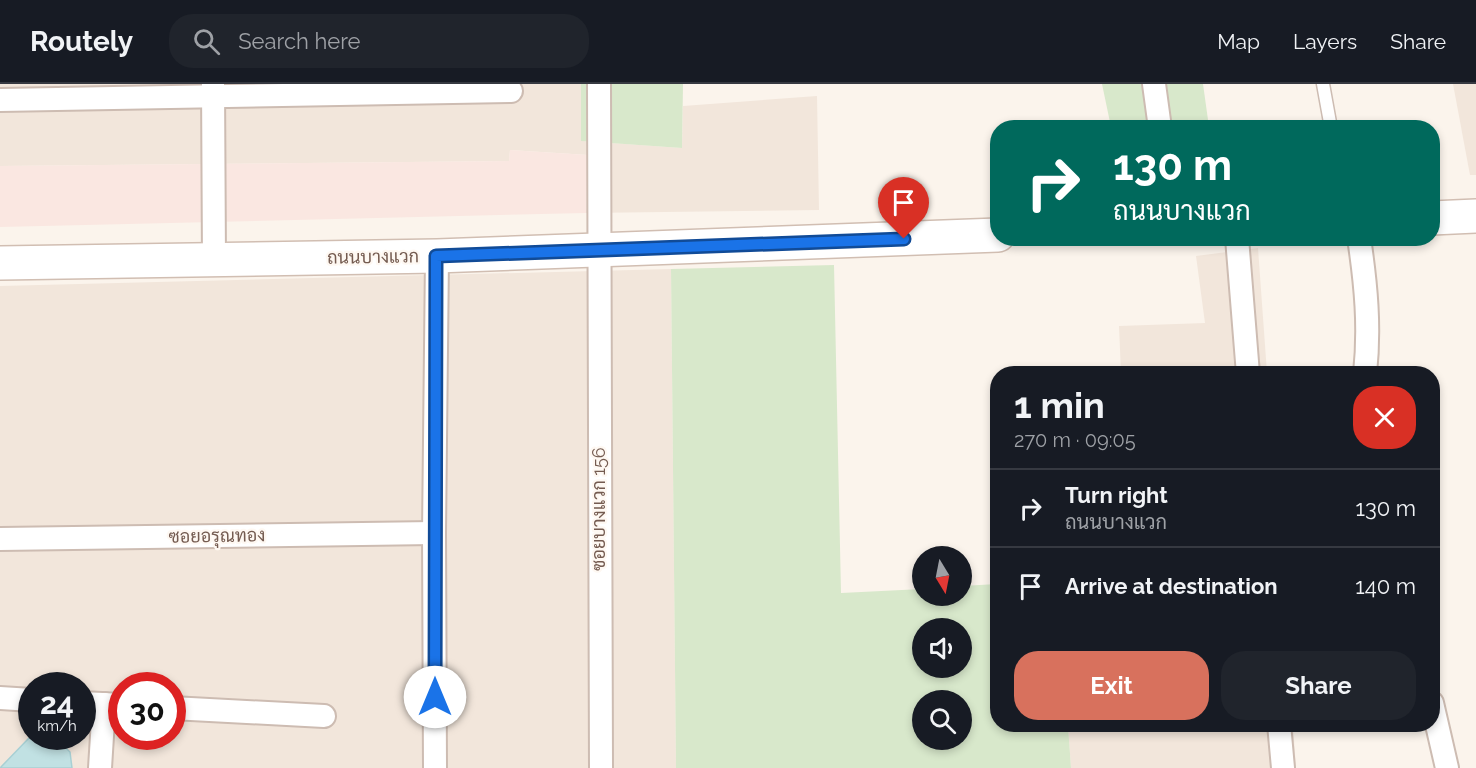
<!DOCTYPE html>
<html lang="en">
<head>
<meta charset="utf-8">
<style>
  :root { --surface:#171b24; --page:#20242c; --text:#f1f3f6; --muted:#9ea1a6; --line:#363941; --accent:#d8715d }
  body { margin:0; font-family:Raleway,Sarabun,sans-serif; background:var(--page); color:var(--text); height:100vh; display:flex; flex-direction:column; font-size:22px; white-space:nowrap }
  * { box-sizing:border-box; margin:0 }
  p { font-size:20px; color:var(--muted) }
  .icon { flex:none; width:33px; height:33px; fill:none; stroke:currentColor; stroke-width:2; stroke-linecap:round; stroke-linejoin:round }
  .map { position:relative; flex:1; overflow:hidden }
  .details { position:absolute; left:990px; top:282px; width:450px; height:366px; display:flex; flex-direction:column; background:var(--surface); border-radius:24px; box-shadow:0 3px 9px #0003 }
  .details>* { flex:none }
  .top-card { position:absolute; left:990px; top:36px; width:450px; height:126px; border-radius:24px; box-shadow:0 3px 9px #0003; background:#00695c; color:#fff; overflow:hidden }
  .needle { width:39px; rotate:170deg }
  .controls { position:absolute; left:912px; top:462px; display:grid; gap:12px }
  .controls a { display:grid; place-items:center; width:60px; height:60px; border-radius:50%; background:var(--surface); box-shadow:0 3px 9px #0003; font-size:30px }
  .speed { position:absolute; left:18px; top:588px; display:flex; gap:12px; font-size:30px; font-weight:700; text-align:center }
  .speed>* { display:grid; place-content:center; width:78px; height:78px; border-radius:50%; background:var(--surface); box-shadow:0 3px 9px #0003; line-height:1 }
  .speed small { font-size:15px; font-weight:400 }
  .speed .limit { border:9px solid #d22; background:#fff; color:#111 }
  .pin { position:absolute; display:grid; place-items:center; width:51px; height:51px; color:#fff; margin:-62px -26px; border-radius:50% 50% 50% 0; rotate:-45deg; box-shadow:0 0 6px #0007 }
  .pin .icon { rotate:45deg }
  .me { position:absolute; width:66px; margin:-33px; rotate:0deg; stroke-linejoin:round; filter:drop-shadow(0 0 4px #0008) }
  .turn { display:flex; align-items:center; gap:21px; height:126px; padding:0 24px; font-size:27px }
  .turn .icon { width:78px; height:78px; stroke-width:2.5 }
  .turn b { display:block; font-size:42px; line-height:51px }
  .round { display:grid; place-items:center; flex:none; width:63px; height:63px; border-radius:24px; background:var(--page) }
  .overview { display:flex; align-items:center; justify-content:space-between; height:102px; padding:0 24px }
  h1 { font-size:36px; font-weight:700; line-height:45px }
  .cta { display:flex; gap:12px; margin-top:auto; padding:12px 24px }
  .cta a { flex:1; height:69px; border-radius:24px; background:var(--accent); color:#fff; font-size:24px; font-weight:700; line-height:69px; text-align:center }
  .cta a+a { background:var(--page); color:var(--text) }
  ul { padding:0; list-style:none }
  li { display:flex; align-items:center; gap:18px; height:78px; padding:0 24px; border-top:2px solid var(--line) }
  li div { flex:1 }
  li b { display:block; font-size:22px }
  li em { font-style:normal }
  header { display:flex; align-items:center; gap:36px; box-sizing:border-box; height:84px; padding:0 30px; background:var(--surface); border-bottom:2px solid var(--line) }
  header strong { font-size:28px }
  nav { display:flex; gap:33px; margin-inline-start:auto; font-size:21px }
  .search { width:420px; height:54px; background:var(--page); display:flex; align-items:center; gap:15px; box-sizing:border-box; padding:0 21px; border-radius:24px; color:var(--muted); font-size:22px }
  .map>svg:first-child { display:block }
  .residential { fill:#f2e6db; fill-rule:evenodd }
  .commercial { fill:#fae7e1 }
  .green { fill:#d8e8cb; fill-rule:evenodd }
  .water { fill:#c1e1e3; stroke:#a8d0d4; stroke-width:1.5 }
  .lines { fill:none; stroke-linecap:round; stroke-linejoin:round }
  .service-casing { stroke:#cdbcb2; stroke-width:15 }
  .minor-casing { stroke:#cdbcb2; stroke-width:26 }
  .secondary-casing { stroke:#d1beb2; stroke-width:36 }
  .service { stroke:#fff; stroke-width:12 }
  .minor { stroke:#fff; stroke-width:22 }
  .secondary { stroke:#fff; stroke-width:33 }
  .route-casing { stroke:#114b97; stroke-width:15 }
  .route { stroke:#1a73e8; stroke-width:10 }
  .labels { text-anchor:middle; stroke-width:4.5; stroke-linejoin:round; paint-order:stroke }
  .street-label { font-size:18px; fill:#745b50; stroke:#fef8f2 }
</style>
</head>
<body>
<header>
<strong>Routely</strong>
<div class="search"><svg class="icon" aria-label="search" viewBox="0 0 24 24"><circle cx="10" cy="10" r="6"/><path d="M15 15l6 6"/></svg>Search here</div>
<nav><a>Map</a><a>Layers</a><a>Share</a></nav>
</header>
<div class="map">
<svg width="1476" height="684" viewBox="0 0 1476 684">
  <rect width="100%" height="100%" fill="#fbf4ec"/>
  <g class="residential">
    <polygon points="0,0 581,0 582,57 682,64 683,22 817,12 819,126 586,129 588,71 510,66 509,77 0,82"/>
    <polygon points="1453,0 1476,0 1476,91 1470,91"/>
    <polygon points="1258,164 1267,289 1121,289 1119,242 1205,239 1196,172"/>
    <path d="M671 185 676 684H0V202ZM32 602H82V652H32ZM122 602H172V652H122Z"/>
    <polygon points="1068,641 1293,641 1296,684 1071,684"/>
  </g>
  <polygon class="commercial" points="510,66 588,71 586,129 0,143 0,82 509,77"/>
  <g class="green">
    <polygon points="581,0 683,0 682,64 581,57"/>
    <polygon points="1102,0 1203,0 1209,43 1111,43"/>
    <path d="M834 181 841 509 922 505V512H962V502L997 500 998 640 1068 641 1071 684H676L671 185ZM922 544H962V584H922ZM922 616H962V656H922Z"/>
  </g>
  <polygon class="water" points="30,653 55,653 70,668 72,684 0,684"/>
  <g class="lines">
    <defs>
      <polyline id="service" points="1323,0 1331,44"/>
      <g id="minor">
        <polyline points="213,0 214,175"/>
        <polyline points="599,0 601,684"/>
        <polyline points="1154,0 1160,44"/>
        <polyline points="0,16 511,7"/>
        <polyline points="1237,154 1248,290"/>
        <path d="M1359 154C1366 201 1370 243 1365 290"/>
        <polyline points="0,455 434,449"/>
        <polyline points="0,614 32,616"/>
        <polyline points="82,619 122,621"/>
        <polyline points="1432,619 1447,684"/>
        <polyline points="172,624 324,632"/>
        <polyline points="1279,640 1283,684"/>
        <polyline points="100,684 104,620"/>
        <polyline points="435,684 434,449 437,172"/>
      </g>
      <g id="secondary">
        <polyline points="1432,134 1476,132"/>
        <polyline points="0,179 437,172 998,151"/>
      </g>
    </defs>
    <use href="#service" class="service-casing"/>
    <use href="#minor" class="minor-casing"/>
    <use href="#secondary" class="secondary-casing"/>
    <use href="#service" class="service"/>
    <use href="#minor" class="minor"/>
    <use href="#secondary" class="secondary"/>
  </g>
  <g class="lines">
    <defs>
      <polyline id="route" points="435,613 436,172 904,155"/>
    </defs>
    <use href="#route" class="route-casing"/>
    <use href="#route" class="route"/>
  </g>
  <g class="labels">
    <g class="street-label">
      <text transform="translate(373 173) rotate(-1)" y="6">ถนนบางแวก</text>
      <text transform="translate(599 425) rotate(-90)" y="6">ซอยบางแวก 156</text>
      <text transform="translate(217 452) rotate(-1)" y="6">ซอยอรุณทอง</text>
    </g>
  </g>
</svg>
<div class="controls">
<a><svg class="needle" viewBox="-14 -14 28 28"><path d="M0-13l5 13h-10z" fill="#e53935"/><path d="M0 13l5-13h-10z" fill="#9ea1a6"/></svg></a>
<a><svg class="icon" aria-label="sound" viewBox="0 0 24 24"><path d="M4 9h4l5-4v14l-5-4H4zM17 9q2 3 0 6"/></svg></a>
<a><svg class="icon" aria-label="search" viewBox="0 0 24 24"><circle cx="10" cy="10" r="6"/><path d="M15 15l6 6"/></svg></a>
</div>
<div class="speed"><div>24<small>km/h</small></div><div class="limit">30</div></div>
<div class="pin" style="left:904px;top:155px;background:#d93025"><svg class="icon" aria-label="arrive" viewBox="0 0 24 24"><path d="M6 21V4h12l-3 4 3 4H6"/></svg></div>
<svg class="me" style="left:435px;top:613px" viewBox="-20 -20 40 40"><circle r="19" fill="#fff"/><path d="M0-13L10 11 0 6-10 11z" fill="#1a73e8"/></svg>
<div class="top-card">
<div class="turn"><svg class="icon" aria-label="right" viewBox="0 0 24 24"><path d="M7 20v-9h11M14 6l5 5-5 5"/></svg><div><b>130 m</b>ถนนบางแวก</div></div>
</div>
<section class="details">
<div class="overview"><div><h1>1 min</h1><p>270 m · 09:05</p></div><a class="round" style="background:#d93025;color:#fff"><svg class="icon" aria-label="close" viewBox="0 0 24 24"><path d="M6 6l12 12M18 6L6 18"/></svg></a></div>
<ul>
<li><svg class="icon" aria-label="right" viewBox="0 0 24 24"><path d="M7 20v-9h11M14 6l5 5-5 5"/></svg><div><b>Turn right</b><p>ถนนบางแวก</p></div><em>130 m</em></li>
<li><svg class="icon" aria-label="arrive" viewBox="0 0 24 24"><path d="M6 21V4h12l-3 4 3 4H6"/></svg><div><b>Arrive at destination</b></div><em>140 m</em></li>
</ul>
<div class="cta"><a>Exit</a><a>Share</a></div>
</section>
</div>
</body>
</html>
